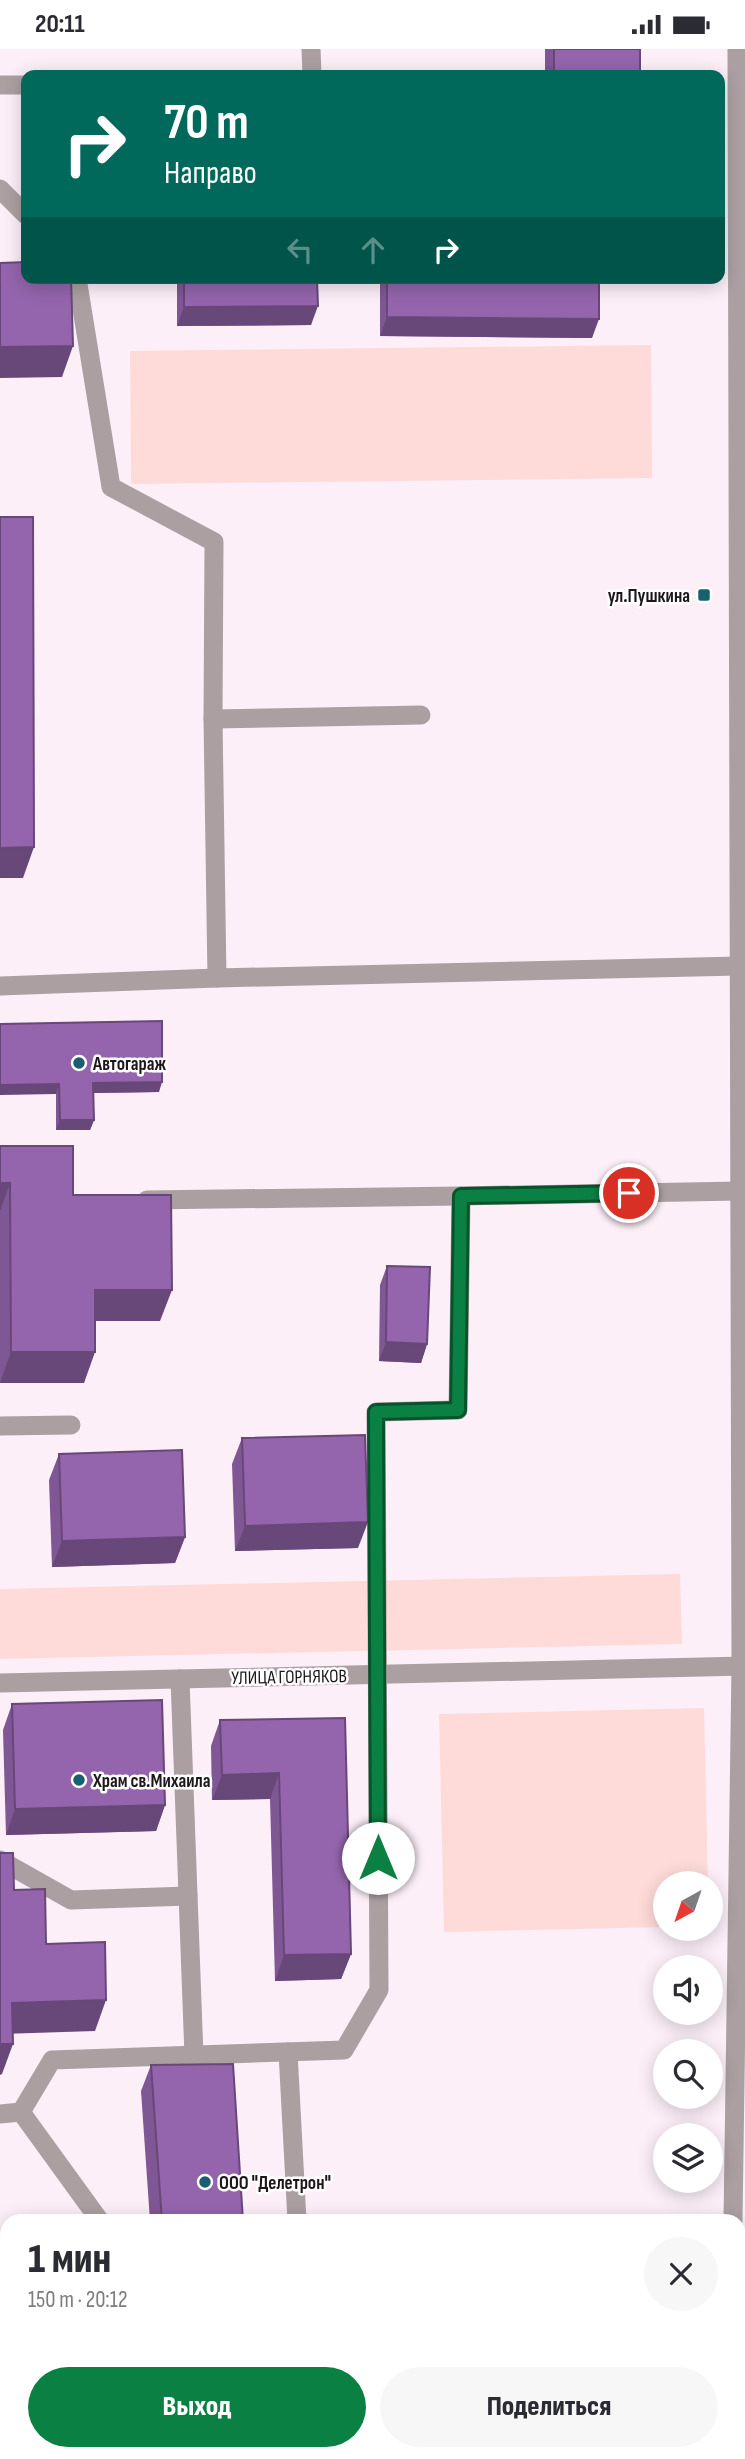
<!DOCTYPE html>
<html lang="ru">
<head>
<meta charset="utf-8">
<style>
  :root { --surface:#fff; --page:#f7f7f7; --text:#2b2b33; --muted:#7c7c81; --accent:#0b8043 }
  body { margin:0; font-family:"Sofia Sans Condensed",sans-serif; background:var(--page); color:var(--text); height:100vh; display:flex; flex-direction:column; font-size:26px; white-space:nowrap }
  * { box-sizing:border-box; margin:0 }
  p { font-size:23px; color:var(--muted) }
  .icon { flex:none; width:38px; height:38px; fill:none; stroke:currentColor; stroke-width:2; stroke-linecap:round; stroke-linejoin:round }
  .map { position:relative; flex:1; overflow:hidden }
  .drawer { position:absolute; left:0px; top:2165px; width:746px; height:247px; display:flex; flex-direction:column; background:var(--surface); border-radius:21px 21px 0 0; box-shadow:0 4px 18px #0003 }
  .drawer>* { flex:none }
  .top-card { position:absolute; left:21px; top:21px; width:704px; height:214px; border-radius:14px; box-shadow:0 4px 18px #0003; background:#00695c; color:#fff; overflow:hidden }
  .needle { width:46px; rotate:220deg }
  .buttons { position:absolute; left:653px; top:1822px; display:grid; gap:14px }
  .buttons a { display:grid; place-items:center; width:70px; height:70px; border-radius:50%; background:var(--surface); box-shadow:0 4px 18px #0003; font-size:35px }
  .pin { position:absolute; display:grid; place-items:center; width:60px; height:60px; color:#fff; margin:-30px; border:4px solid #fff; border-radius:50%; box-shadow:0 2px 7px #0007 }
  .me { position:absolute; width:77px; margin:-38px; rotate:0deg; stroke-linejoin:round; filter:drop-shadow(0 0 5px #0008) }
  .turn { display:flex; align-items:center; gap:24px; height:147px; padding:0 28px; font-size:32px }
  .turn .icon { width:91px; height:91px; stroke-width:2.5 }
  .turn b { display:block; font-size:49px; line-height:60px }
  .lanes { display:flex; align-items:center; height:66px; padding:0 28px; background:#0003; justify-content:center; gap:35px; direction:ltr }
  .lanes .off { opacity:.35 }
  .round { display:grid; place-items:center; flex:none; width:74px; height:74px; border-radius:37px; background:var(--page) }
  .headline { display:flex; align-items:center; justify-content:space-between; height:119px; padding:0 28px }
  h1 { font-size:42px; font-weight:800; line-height:52px }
  .button { display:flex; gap:14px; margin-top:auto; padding:14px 28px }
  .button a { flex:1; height:80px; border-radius:42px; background:var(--accent); color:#fff; font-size:28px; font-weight:800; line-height:80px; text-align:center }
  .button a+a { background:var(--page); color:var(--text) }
  .status { display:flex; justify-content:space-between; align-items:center; height:49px; padding:0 35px; background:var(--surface); direction:ltr }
  .status svg { height:19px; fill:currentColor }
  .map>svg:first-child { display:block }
  .green { fill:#fedbd8 }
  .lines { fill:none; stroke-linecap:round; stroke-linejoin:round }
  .service { stroke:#ab9fa2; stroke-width:19 }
  .minor { stroke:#ab9fa2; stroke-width:19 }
  .tertiary { stroke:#ab9fa2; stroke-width:19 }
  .wall { fill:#7f5795 }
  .shaded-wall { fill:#684779 }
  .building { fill:#9465ad; stroke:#684779; stroke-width:2 }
  .route-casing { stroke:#07532c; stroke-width:18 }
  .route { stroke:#0b8043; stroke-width:12 }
  .poi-dot { fill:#195f70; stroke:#fff; stroke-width:2.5 }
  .labels { text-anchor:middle; stroke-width:5; stroke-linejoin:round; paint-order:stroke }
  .poi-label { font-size:19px; font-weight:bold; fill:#1d161b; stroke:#fff; text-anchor:start }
  .street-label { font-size:19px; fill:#1d161b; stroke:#fff }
</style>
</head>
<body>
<div class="status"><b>20:11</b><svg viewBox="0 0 49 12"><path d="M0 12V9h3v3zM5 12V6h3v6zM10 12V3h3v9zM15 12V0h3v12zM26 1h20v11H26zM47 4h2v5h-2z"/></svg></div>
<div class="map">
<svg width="745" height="2410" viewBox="0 0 745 2410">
  <rect width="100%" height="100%" fill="#fceff8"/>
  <g class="green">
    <polygon points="651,296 652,429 131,435 130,302"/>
    <polygon points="680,1525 682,1595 0,1610 0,1540"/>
    <polygon points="704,1659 708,1834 665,1834 665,1878 444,1883 439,1665"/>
    <polygon points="175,2405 409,2404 416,2410 171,2410"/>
  </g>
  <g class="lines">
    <g class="service">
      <polyline points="311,0 312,26"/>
      <polyline points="0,36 26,36"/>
      <polyline points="0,140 26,166"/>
      <polyline points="77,229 111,438 214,493 213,670 217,929 739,917"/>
      <polyline points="213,670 421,666"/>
      <polyline points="0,937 217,929"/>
      <polyline points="147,1151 461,1147"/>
      <polyline points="0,1377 71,1376"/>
      <polyline points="180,1630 194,2007"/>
      <polyline points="0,1811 71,1851 188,1847"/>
      <polyline points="288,2003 297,2172"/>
      <polyline points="21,2063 100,2172"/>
      <polyline points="0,2065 21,2063 52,2011 344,2001 379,1941 376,1363 458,1361 461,1147 740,1142"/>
      <polyline points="0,2323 7,2328"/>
    </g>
    <g class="minor">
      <polyline points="733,2172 741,1617"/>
      <polyline points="729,2410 729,2404"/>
    </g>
    <g class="tertiary">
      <polyline points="737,0 741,1617"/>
      <polyline points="0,1634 745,1617"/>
    </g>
  </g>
  <g class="wall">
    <rect x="545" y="0" width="95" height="26"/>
    <polygon points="177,229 317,229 311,276 177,277"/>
    <polygon points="380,229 599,229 592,289 380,287"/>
    <polygon points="0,975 159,1043 93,1044 94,1071 90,1081 56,1081 56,1045"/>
    <polygon points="0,1097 73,1146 160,1272 95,1272 84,1334 0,1334"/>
    <polygon points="387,1217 427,1295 421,1314 379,1312 380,1236"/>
    <polygon points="242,1389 358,1499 235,1502 232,1415"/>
    <polygon points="59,1405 185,1488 175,1514 52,1518 49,1431"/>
    <polygon points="12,1655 165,1756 156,1782 6,1786 3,1681"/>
    <polygon points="345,1669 351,1905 341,1930 275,1932 270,1750 212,1751 211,1697 220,1671"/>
    <polygon points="151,2016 243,2172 150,2172 141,2042"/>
    <polygon points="55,2404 99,2404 94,2410 61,2410"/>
  </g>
  <g class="shaded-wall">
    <polygon points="318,257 311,276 177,277 184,258"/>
    <polygon points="387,268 599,270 592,289 380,287"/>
    <polygon points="73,297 62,328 0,329 0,298"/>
    <polygon points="34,798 23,829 0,829 0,799"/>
    <polygon points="162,1033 159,1043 89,1044 93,1034"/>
    <polygon points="59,1035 56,1045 0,1046 0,1036"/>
    <polygon points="60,1071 94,1071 90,1081 56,1081"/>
    <polygon points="0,1134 10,1134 0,1162"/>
    <polygon points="95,1241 172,1241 160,1272 84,1272"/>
    <polygon points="386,1293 427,1295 421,1314 379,1312"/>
    <polygon points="11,1303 95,1303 84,1334 0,1334"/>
    <polygon points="368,1473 358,1499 235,1502 245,1477"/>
    <polygon points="185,1488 175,1514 52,1518 62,1492"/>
    <polygon points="279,1724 270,1750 212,1751 222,1726"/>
    <polygon points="165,1756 156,1782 6,1786 15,1760"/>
    <polygon points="351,1905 341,1930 275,1932 284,1906"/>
    <polygon points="106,1951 95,1982 1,1985 12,1954"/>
    <polygon points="0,1995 13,1995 2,2025 0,2026"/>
    <polygon points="7,2380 7,2394 0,2403 0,2390"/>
    <polygon points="88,2404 99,2404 94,2410 86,2410"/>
  </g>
  <g class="building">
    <rect x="554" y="0" width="86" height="26"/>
    <polygon points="26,213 26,229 71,229 73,297 0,298 0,214"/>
    <polygon points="184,229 317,229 318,257 184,258"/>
    <polygon points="387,229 599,229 599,270 387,268"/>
    <polygon points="0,468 33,468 34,798 0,799"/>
    <polygon points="162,972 162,1033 93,1034 94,1071 60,1071 59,1035 0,1036 0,975"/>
    <polygon points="0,1097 73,1097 73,1146 171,1146 172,1241 95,1241 95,1303 11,1303 10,1134 0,1134"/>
    <polygon points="387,1217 430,1218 427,1295 386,1293"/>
    <polygon points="365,1386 368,1473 245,1477 242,1389"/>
    <polygon points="182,1401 185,1488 62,1492 59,1405"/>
    <polygon points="162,1651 165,1756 15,1760 12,1655"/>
    <polygon points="345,1669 351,1905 284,1906 279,1724 222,1726 220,1671"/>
    <polygon points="0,1804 13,1804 14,1841 45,1840 46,1895 105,1893 106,1951 12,1954 13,1995 0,1995"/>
    <polygon points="233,2015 243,2172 162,2172 151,2016"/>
    <polygon points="0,2326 7,2331 7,2380 0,2390"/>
  </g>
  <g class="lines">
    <defs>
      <polyline id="route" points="378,1809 376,1363 458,1361 461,1147 629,1144"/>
    </defs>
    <use href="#route" class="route-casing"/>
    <use href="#route" class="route"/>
  </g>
  <g class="poi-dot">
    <rect x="697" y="539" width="14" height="14" rx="3.5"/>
    <circle cx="79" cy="1014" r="7"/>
    <circle cx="79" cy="1731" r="7"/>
    <circle cx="205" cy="2133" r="7"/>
  </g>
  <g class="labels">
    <g class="poi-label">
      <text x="690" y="553" text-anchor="end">ул.Пушкина</text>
      <text x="93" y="1021">Автогараж</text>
      <text x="93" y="1738">Храм св.Михаила</text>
      <text x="219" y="2140">ООО "Делетрон"</text>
    </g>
    <g class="street-label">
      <text transform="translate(289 1627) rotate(-1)" y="7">УЛИЦА ГОРНЯКОВ</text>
    </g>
  </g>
</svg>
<div class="buttons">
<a><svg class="needle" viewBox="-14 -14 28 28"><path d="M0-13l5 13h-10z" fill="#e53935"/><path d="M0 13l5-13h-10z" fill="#7c7c81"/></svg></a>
<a><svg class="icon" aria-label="sound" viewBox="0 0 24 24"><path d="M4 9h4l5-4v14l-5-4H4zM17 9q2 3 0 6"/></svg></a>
<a><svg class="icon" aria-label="search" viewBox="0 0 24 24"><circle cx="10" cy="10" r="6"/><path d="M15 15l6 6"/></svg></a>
<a><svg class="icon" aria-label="layers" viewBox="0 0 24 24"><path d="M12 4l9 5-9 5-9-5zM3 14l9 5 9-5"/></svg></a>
</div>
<div class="pin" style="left:629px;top:1144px;background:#d93025"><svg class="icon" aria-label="arrive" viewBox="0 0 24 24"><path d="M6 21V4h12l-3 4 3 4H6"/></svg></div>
<svg class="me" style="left:378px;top:1809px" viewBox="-20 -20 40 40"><circle r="19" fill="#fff"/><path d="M0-13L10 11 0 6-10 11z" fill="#0b8043"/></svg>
<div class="top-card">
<div class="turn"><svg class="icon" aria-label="right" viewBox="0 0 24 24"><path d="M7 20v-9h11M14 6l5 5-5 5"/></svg><div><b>70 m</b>Направо</div></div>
<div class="lanes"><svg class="icon off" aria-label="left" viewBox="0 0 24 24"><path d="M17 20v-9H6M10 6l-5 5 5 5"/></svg><svg class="icon off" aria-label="ahead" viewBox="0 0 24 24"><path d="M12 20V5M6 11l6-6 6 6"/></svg><svg class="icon" aria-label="right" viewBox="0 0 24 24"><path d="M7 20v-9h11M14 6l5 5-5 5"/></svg></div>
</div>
<section class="drawer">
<div class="headline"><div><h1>1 мин</h1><p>150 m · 20:12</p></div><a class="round"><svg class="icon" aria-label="close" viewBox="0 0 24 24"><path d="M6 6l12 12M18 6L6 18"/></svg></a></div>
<div class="button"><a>Выход</a><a>Поделиться</a></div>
</section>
</div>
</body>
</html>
